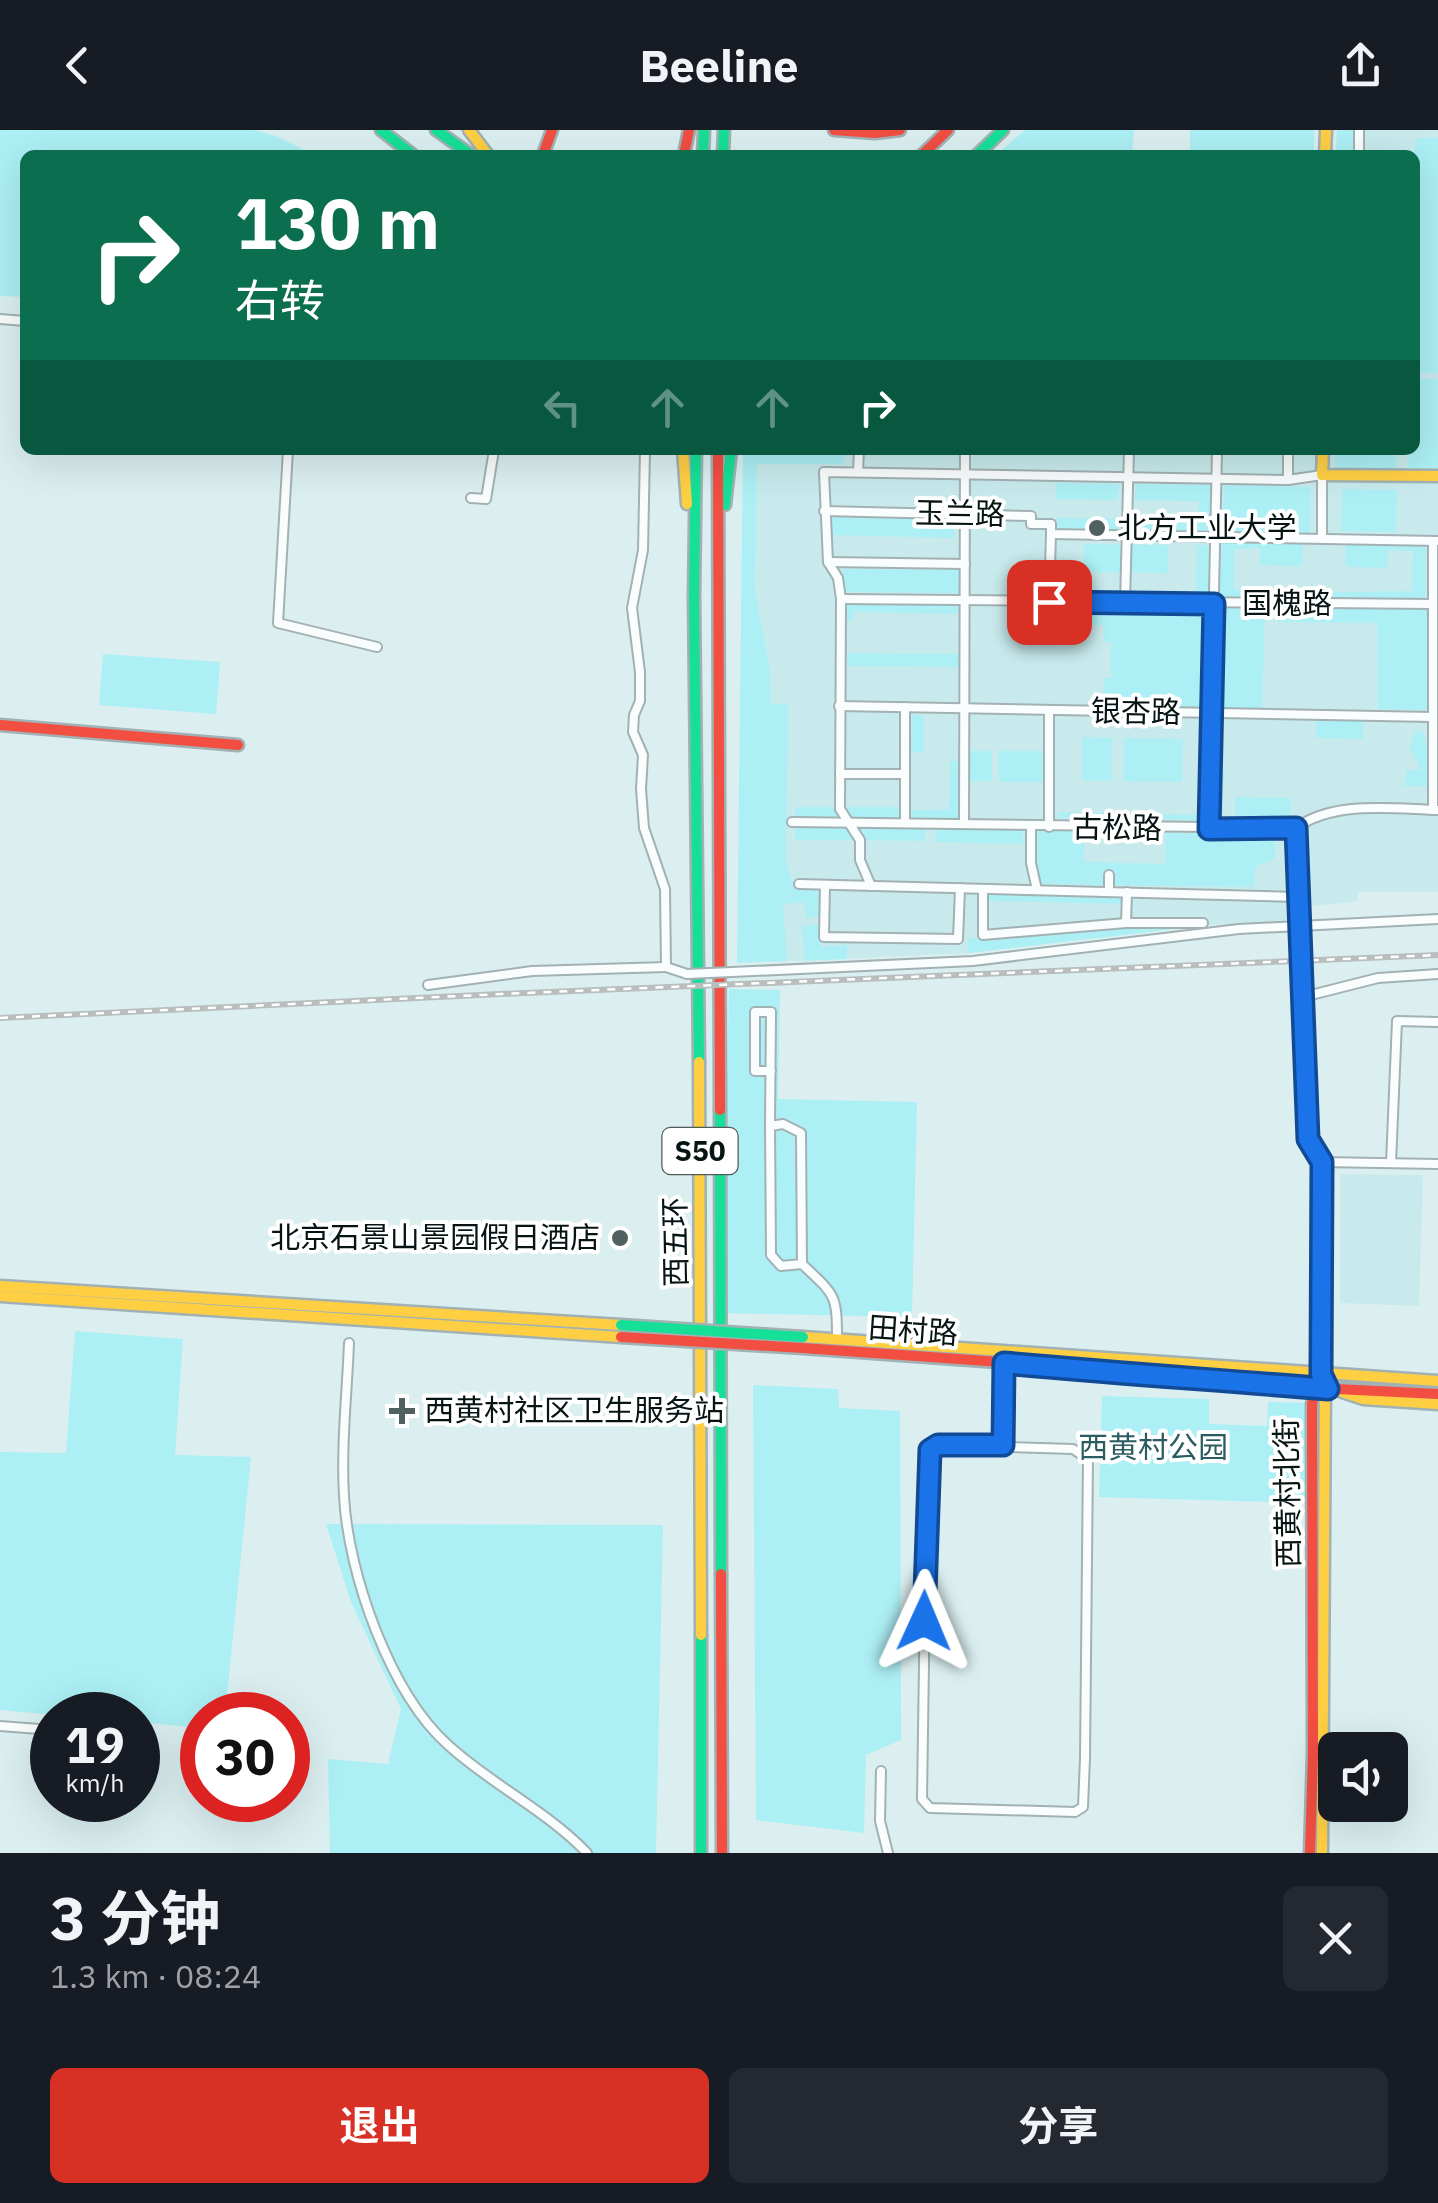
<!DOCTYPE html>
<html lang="zh">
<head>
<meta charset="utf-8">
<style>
  :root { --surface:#171b24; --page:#242831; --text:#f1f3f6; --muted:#9ea1a6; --accent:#d93025 }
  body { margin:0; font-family:"IBM Plex Sans","Noto Sans SC",sans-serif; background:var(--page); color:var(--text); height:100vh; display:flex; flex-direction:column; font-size:38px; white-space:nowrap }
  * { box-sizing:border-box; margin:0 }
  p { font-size:32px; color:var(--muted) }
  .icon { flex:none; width:55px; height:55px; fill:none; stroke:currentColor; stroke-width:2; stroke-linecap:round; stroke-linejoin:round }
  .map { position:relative; height:1723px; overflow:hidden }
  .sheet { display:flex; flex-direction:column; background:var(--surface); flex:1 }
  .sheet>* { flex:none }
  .banner { position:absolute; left:20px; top:20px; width:1400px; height:305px; border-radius:15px; box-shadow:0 10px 40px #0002; background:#0b6e4f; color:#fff; overflow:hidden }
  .fabs { position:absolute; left:1318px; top:1602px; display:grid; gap:20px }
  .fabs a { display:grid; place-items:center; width:90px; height:90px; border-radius:15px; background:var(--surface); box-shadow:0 10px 40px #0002; font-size:50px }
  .speed { position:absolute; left:30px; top:1562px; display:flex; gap:20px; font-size:50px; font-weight:700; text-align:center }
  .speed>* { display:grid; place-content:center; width:130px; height:130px; border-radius:50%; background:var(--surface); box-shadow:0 10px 40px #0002; line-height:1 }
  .speed small { font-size:25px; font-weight:400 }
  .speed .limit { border:15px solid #d22; background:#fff; color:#111 }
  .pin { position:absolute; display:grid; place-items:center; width:85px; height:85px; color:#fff; margin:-42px; border-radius:20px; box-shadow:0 5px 15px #0006 }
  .me { position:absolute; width:110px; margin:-55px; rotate:1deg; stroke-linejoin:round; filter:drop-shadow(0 0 8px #0008) }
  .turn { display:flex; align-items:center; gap:35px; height:210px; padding:0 50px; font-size:45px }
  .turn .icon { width:130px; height:130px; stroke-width:2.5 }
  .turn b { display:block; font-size:70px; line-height:85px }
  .lanes { display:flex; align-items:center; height:95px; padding:0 50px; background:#0003; justify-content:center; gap:50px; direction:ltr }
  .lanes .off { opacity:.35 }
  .round { display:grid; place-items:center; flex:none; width:105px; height:105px; border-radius:15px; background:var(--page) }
  .headline { display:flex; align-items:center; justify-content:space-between; height:170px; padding:0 50px }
  h1 { font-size:60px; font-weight:700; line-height:75px }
  .button { display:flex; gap:20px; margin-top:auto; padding:20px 50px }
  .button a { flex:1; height:115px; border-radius:15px; background:var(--accent); color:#fff; font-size:40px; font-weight:700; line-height:115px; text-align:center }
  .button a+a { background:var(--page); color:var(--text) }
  header { display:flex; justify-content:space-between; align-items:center; height:130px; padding:0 50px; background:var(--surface); font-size:45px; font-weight:700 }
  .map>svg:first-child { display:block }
  .built { fill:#c8eaec }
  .green { fill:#aceff4 }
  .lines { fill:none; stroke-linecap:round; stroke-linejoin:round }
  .street-casing { stroke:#a2b1b3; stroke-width:12 }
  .fast-casing { stroke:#a2b1b3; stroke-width:15 }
  .slow-casing { stroke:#a2b1b3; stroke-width:15 }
  .jam-casing { stroke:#a2b1b3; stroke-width:15 }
  .street { stroke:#fafdfd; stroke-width:8 }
  .fast { stroke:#16e098; stroke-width:10 }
  .slow { stroke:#ffcf43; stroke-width:10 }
  .jam { stroke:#f24e42; stroke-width:10 }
  .rail-casing { stroke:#b8bdbd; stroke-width:6 }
  .rail { stroke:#fff; stroke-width:2.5; stroke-dasharray:8; stroke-linecap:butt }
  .street-bridge-casing { stroke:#a2b1b3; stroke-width:12; stroke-linecap:butt }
  .fast-bridge-casing { stroke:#a2b1b3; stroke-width:15; stroke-linecap:butt }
  .jam-bridge-casing { stroke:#a2b1b3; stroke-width:15; stroke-linecap:butt }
  .street-bridge { stroke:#fafdfd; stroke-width:8 }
  .fast-bridge { stroke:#16e098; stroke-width:10 }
  .jam-bridge { stroke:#f24e42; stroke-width:10 }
  .route-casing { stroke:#114b97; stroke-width:25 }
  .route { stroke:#1a73e8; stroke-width:18 }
  .poi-dot { fill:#516161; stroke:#fff; stroke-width:4 }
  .labels { text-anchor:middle; stroke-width:8; stroke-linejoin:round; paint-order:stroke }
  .shield { fill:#fff; stroke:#515a5a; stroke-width:2.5 }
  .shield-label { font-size:28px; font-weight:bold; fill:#071414 }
  .street-label { font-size:30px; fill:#071414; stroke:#fff }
  .poi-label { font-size:30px; fill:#071414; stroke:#fff; text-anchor:start }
  .park-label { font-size:30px; fill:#2b5d60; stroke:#fff }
</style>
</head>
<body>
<header><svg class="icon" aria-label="back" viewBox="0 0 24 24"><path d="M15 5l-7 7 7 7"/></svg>Beeline<svg class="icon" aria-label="share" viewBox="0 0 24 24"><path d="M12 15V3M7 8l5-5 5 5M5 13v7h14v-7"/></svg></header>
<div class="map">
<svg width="1438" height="1723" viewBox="0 0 1438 1723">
  <rect width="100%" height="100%" fill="#dbeff1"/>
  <g class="built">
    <polygon points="1337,0 1438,0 1438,762 1358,762 1358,771 1312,776 1312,791 1207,795 968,823 773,832 770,539 755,461 757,333 843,334 844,320 1415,320 1415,25 1132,25 1336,23"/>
    <polygon points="1340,1044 1423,1045 1419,1176 1340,1173"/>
  </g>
  <g class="green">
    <polygon points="0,0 254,0 276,6 314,25 25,25 25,167 0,166"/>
    <polygon points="1025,0 1134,0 1132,25 996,25"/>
    <polygon points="1190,0 1314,0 1314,25 1190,22"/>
    <polygon points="1337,0 1354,0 1354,25 1336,25"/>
    <polygon points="1417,8 1438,8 1438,243 1415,242 1415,25 1412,25"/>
    <polygon points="1415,249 1438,249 1438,338 1408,338 1409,320 1415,320"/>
    <polygon points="743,320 844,320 844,334 757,334 755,461 770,539 771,574 788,574 786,733 795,758 820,759 820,786 806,788 804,772 783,774 787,831 737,833"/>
    <polygon points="1335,320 1396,321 1396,339 1335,339"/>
    <polygon points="1056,353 1119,354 1118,370 1056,369"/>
    <polygon points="1136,354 1212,355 1212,401 1135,400 1135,391 1199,391 1199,371 1135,370"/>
    <polygon points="1224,355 1311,357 1310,403 1222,401"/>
    <polygon points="1342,359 1397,360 1396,402 1341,401"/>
    <polygon points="830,387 955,390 954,408 833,405"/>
    <polygon points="1056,388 1118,389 1118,400 1056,399"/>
    <polygon points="1221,412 1303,413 1303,432 1300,436 1260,435 1260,418 1234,419 1234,459 1300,460 1300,463 1412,461 1413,421 1388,420 1387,438 1348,437 1345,433 1346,414 1426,416 1425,469 1220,468"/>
    <polygon points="1084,414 1168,415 1168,443 1084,442"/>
    <polygon points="1197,415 1211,415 1210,470 1196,470"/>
    <polygon points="843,439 959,440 959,463 843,462"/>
    <polygon points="845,474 958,475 958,484 854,482 853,491 844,491"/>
    <polygon points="1060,476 1206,478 1207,494 1220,494 1220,478 1265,479 1262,580 1103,576 1104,548 1111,548 1111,513 1104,512 1104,495 1060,494"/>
    <polygon points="1277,478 1427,479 1427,580 1378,579 1377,493 1277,492"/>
    <polygon points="848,523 959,524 959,537 847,536"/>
    <polygon points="103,524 220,532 216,584 99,575"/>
    <polygon points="912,585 924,585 924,622 911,622"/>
    <polygon points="1316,590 1363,591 1363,609 1316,608"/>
    <polygon points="1415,601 1423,602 1428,622 1429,656 1404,656 1407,640 1421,640 1410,618"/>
    <polygon points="1082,607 1112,608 1111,651 1082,650"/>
    <polygon points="1124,608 1183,609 1182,652 1123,651"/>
    <rect x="970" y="621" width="22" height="30"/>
    <rect x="999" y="621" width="45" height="31"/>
    <polygon points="950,631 962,631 960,691 913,690 912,680 949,680"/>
    <polygon points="1213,641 1224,641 1223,692 1212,692"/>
    <polygon points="1235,667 1291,668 1290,694 1235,693"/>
    <polygon points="795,677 833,677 840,689 795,688"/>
    <polygon points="846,677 899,677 899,690 854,689"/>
    <polygon points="1058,682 1201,685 1201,690 1058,688"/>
    <polygon points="795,696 844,696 854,710 795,710"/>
    <polygon points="857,696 925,697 925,711 865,710"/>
    <polygon points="936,698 1023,700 1023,714 935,712"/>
    <polygon points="1036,700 1084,701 1084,732 1165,734 1166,703 1275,705 1275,728 1255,737 1255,757 1040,754 1035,733"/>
    <polygon points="989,763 1122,766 1122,774 989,771"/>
    <polygon points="820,794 821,817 847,815 847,829 805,831 802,796"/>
    <polygon points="1126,796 1199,796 968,823 968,809"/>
    <polygon points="729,859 780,860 778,969 917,972 912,1187 722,1183"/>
    <polygon points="75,1201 183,1209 175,1325 251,1327 225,1585 202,1585 202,1598 138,1592 138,1585 56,1585 0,1580 0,1322 66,1323"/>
    <polygon points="753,1255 838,1259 839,1278 900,1281 901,1610 866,1625 864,1703 756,1690"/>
    <polygon points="1102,1266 1209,1269 1209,1294 1267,1296 1268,1272 1308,1273 1305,1373 1099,1367"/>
    <polygon points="326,1394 663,1395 656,1723 330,1723 328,1629 388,1634 401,1579 351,1472"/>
  </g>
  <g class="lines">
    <defs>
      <g id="street">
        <polyline points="1359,25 1359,0"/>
        <polyline points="0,189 25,191"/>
        <polyline points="288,320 278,493 377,517"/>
        <polyline points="645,320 643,420 632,478 640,542 640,571 634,585 633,602 643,625 641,659 644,698 665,759 666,837 687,844"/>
        <polyline points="1288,320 1288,350"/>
        <polyline points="858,342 859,320"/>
        <polyline points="471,368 486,369 494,320"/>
        <polyline points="824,381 1031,386 1031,394 1051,394 1051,404 1438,411"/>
        <polyline points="828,432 965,434"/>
        <polyline points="841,469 1433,474"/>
        <polyline points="1049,472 1051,404"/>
        <polyline points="1125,473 1129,320"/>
        <polyline points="839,576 1433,587"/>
        <polyline points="840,644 905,644"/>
        <polyline points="1433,680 1433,412"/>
        <path d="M792 692 1296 698C1334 670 1394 679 1438 680"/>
        <polyline points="905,693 905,577"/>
        <polyline points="964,694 965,320"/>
        <polyline points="1031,696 1031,733 1037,760"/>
        <polyline points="1049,697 1049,581"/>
        <polyline points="1296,698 1308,1009 1321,1032 1321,1244"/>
        <polyline points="1209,699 1217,320"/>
        <polyline points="799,754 1297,767"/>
        <polyline points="825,755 824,807 958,809 960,758"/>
        <polyline points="871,756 860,730 860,710 840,679 841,469 838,448 828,432 824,342 1288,350 1322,345 1322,409"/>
        <polyline points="983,759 983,805 1126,793 1203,793"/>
        <polyline points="1109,761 1109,745"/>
        <polyline points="1126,793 1127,762"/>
        <polyline points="732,842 973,831 1239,799 1438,789"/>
        <polyline points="428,855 532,841 666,837"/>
        <polyline points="1303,867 1378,848 1438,844"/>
        <polyline points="770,996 771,882 755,882 755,941 771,941"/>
        <polyline points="1321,1032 1438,1034"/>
        <polyline points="1391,1033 1397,891 1438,892"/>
        <path d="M802 1134 781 1136 771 1125 770 996 783 994 801 1003 802 1134C835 1165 837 1164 837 1209"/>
        <path d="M349 1213C347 1264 341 1316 344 1366 348 1444 390 1563 448 1615 492 1655 547 1681 587 1723"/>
        <polygon points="938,1315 1073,1319 1088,1329 1085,1628 1083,1677 1075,1682 930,1678 922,1669 927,1331 930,1320"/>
        <polyline points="1003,1315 1004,1233"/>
        <polyline points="0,1596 52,1600"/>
        <polyline points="881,1641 880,1691 888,1723"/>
      </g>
      <g id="fast">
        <polyline points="381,0 413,25"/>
        <polyline points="436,0 471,25"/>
        <polyline points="703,25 704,0"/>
        <polyline points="723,25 724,0"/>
        <polyline points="977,25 1003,0"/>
        <polyline points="696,320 694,466 699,932"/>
        <polyline points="725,375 731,320"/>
        <polyline points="720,980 721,1444"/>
        <polyline points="701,1723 701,1505"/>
      </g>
      <g id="slow">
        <polyline points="469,0 488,25"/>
        <polyline points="1325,25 1326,0"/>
        <polyline points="683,320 687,374"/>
        <polyline points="1323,320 1322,345 1438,346"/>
        <polyline points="699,932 701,1505"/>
        <polyline points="0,1156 621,1195"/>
        <polyline points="0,1166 621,1207"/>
        <polyline points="803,1207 1438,1251"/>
        <polyline points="1342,1262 1363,1269 1438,1274"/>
        <polyline points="1322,1723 1325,1254"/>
      </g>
      <g id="jam">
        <polyline points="834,0 875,3 900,0"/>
        <polyline points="543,25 552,0"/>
        <polyline points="684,25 689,0"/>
        <polyline points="922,25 948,0"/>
        <polyline points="718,320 720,980"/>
        <polyline points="0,595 238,615"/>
        <polyline points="803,1218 1195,1246 1237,1254 1438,1264"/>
        <polyline points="721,1444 722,1723"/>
        <polyline points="1310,1723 1313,1625 1312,1274 1316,1254"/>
      </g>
    </defs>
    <use href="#street" class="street-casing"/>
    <use href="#fast" class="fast-casing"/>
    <use href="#slow" class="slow-casing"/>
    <use href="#jam" class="jam-casing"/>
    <use href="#street" class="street"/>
    <use href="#fast" class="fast"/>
    <use href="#slow" class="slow"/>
    <use href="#jam" class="jam"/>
    <defs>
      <polyline id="rail" points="0,888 501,864 1438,825"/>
    </defs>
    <use href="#rail" class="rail-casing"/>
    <use href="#rail" class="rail"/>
    <defs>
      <polyline id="street-bridge" points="687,844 732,842"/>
      <polyline id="fast-bridge" points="621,1195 803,1207"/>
      <polyline id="jam-bridge" points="621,1207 803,1218"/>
    </defs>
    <use href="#street-bridge" class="street-bridge-casing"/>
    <use href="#fast-bridge" class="fast-bridge-casing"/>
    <use href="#jam-bridge" class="jam-bridge-casing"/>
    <use href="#street-bridge" class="street-bridge"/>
    <use href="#fast-bridge" class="fast-bridge"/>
    <use href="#jam-bridge" class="jam-bridge"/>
  </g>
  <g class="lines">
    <defs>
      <path id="route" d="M924 1491 930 1320 938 1315H1003L1004 1233C1112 1243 1220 1250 1328 1259L1321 1244 1322 1032 1308 1009 1296 698 1209 699 1214 474 1049 472"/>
    </defs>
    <use href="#route" class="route-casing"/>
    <use href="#route" class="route"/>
  </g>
  <g class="poi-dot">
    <circle cx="1097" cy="398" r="10"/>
    <circle cx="620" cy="1108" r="10"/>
    <path d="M397 1266h10v10h10v10h-10v10h-10v-10h-10v-10h10z"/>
  </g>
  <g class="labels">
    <rect class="shield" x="662.5" y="998" width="75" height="46" rx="8"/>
    <g class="shield-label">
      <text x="700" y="1031">S50</text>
    </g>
    <g class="street-label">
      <text transform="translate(960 384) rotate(1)" y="10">玉兰路</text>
      <text x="1287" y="484">国槐路</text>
      <text transform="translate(1136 582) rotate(1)" y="10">银杏路</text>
      <text transform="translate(1117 698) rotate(1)" y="10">古松路</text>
      <text transform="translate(676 1112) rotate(-91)" y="10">西五环</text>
      <text transform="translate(913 1201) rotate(4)" y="10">田村路</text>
      <text transform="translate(1288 1363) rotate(-91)" y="10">西黄村北街</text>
    </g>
    <g class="poi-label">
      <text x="1117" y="408">北方工业大学</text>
      <text x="600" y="1118" text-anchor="end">北京石景山景园假日酒店</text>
      <text x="424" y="1291">西黄村社区卫生服务站</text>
    </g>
    <g class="park-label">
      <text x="1153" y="1328">西黄村公园</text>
    </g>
  </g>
</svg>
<div class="fabs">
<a><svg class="icon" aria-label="sound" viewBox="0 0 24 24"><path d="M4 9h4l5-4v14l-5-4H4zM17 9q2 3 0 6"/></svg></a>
</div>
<div class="speed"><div>19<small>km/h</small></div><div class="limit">30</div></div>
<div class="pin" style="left:1049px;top:472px;background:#d93025"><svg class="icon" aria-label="arrive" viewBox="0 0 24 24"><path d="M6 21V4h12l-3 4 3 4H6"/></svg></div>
<svg class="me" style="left:924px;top:1491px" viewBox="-20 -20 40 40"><path d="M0-17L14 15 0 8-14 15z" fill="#1a73e8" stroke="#fff" stroke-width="4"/></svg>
<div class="banner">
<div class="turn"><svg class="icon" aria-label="right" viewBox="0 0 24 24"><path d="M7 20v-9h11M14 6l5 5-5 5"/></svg><div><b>130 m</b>右转</div></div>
<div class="lanes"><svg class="icon off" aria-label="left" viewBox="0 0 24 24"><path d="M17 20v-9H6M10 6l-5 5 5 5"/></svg><svg class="icon off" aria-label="ahead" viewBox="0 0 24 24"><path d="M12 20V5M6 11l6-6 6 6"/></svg><svg class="icon off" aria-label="ahead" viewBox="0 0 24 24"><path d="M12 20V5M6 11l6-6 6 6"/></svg><svg class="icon" aria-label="right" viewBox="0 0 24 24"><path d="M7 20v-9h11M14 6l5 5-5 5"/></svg></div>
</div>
</div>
<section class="sheet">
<div class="headline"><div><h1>3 分钟</h1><p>1.3 km · 08:24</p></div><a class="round"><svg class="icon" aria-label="close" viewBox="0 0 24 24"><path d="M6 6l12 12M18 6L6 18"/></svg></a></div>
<div class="button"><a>退出</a><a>分享</a></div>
</section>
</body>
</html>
